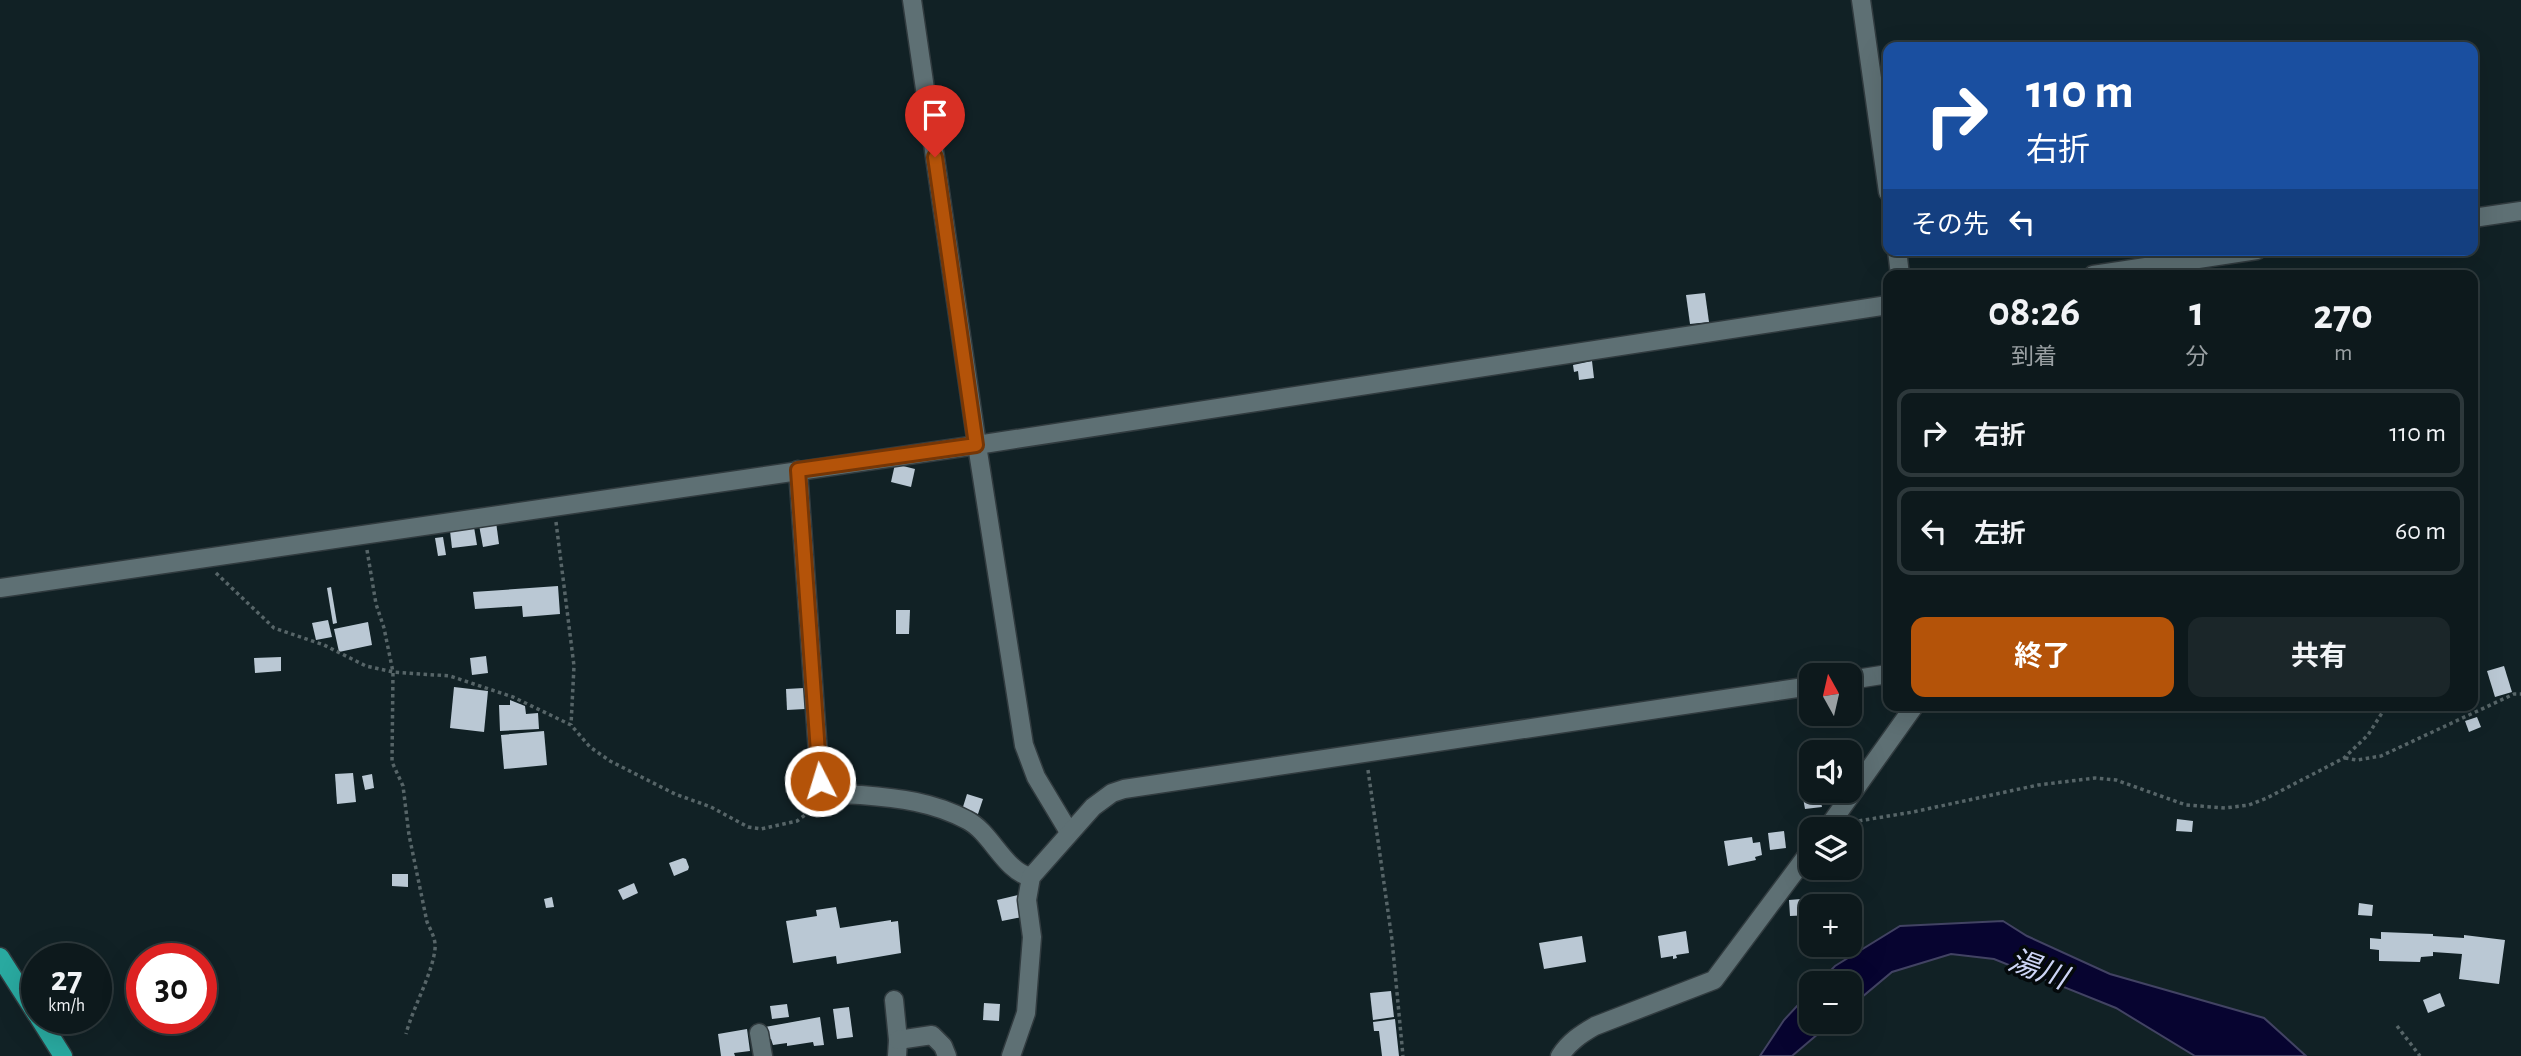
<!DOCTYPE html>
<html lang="ja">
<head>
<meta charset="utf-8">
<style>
  :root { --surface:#0d191c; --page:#1b2629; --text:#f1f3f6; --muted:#9aa0a3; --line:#2d383b; --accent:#b45309 }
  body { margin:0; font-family:"Alegreya Sans","Noto Sans JP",sans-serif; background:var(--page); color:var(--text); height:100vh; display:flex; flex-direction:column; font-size:26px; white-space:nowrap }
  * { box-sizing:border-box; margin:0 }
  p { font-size:23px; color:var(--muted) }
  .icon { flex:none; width:38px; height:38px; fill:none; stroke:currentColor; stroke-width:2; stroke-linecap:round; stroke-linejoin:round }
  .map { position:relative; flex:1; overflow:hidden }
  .side { position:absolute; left:1883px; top:270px; width:595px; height:441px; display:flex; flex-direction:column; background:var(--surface); border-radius:14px; box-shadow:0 7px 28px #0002,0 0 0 2px var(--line) }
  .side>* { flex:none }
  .hud { position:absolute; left:1883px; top:42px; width:595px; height:214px; border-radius:14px; box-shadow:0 7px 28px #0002,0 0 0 2px var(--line); background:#1a4fa0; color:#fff; overflow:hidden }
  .needle { width:46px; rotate:352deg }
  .tools { position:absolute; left:1799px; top:663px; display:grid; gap:14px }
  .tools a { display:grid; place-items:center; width:63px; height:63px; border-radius:14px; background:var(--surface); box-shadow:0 7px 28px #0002,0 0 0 2px var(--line); font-size:35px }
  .speed { position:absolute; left:21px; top:943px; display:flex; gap:14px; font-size:35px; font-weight:700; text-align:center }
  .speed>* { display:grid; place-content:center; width:91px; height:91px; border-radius:50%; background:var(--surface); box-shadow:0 7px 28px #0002,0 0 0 2px var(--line); line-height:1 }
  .speed small { font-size:18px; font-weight:400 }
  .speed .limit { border:10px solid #d22; background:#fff; color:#111 }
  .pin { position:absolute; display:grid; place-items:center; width:60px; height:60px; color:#fff; margin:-72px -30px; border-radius:50% 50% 50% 0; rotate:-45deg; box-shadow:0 0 7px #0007 }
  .pin .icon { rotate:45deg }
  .me { position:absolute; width:77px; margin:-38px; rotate:355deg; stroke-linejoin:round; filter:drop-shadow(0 0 5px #0008) }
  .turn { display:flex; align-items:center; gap:24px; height:147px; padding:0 28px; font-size:32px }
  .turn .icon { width:91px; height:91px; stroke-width:2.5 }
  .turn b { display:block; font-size:49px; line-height:60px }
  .then { display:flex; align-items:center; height:66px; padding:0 28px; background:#0003; gap:14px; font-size:26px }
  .eta { display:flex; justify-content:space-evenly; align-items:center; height:119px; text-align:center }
  .eta b { font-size:42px; font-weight:700; line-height:49px }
  .cta { display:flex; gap:14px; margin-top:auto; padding:14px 28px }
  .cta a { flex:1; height:80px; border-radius:14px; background:var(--accent); color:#fff; font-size:28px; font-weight:700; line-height:80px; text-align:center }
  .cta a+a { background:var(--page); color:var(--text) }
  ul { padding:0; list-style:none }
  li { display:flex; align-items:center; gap:21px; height:88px; margin:0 14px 10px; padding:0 14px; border:4px solid var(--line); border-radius:14px }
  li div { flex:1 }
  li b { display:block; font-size:26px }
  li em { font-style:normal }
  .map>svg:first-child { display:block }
  .water { fill:#070430; stroke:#424363; stroke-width:2 }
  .building { fill:#bac8d4 }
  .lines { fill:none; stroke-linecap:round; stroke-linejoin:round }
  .minor-casing { stroke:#313b3f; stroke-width:21 }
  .primary-casing { stroke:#313b3f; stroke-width:21 }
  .path { stroke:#576568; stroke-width:3.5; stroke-dasharray:3.5 3.5; stroke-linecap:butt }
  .minor { stroke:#5e7074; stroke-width:18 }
  .primary { stroke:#29a9a0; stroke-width:18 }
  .route-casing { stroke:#753606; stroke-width:18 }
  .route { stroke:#b45309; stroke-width:12 }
  .labels { text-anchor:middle; stroke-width:7; stroke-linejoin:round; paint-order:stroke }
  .water-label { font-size:30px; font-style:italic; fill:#cdd4f5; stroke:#04090b }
</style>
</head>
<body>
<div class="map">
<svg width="2521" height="1056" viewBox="0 0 2521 1056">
  <rect width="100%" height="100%" fill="#112125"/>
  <g class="water">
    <polygon points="2003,921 2027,936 2110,974 2264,1018 2306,1056 2195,1056 2116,1008 1994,959 1951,954 1892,972 1850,1007 1850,984 1818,983 1835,966 1900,926"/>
    <polygon points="1811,991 1811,1022 1832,1022 1792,1056 1760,1056 1784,1020"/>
  </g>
  <g class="building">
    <polygon points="1705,293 1709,322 1690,324 1686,295"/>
    <polygon points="1592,361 1594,378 1579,380 1578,371 1574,372 1573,365"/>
    <polygon points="895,464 915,469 911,487 891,482"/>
    <polygon points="496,522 499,544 483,547 479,525"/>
    <polygon points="474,527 477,545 452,548 450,531"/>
    <polygon points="443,537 446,555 438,556 435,538"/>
    <polygon points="558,586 560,614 523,617 522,606 475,609 473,592"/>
    <polygon points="331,587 337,623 333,624 327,588"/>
    <polygon points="896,610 910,610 909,634 896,634"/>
    <polygon points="328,620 332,637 316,640 312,623"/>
    <polygon points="368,622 372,645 339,652 334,629"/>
    <polygon points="486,656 488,673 472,675 470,658"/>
    <polygon points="281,657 281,671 255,673 254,658"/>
    <polygon points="2504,666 2512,692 2495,697 2487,671"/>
    <polygon points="454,687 488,691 484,732 450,728"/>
    <polygon points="804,688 805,709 787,710 786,689"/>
    <polygon points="510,700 525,706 526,714 538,713 539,729 500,731 499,705 510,705"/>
    <polygon points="2477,717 2481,727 2469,732 2465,721"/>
    <polygon points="544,731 547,765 504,769 501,735"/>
    <polygon points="353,773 356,802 337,804 335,774"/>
    <polygon points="372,774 374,788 365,790 362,776"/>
    <polygon points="1811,785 1811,791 1819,791 1822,807 1805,809 1801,787"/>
    <polygon points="967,794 983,799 978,814 962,810"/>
    <polygon points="2177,819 2193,821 2192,832 2176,831"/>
    <polygon points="1784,831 1786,848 1770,850 1768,833"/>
    <polygon points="1752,837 1753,843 1760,842 1762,855 1755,857 1756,860 1728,866 1724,841"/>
    <polygon points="683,858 686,859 689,867 688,870 674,876 669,863"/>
    <polygon points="392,874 408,874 408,887 392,886"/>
    <polygon points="634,883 638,893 623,900 618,890"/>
    <polygon points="1018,895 1022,917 1002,921 997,900"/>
    <polygon points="552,897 554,907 546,908 544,899"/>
    <polygon points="1813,898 1811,915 1790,916 1789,900"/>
    <polygon points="2359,903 2373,905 2372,916 2358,915"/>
    <polygon points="836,907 840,928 891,920 891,922 898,921 901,953 837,964 836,956 793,963 786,921 817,916 816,910"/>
    <polygon points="1686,931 1689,953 1676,955 1677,958 1673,959 1673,956 1661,958 1658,936"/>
    <polygon points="2381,932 2433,934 2433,936 2464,938 2464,935 2505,940 2499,984 2459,979 2462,954 2433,952 2433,956 2421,957 2420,962 2379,961 2379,950 2370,949 2370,938 2381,939"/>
    <polygon points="1582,936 1586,962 1544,969 1539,943"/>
    <polygon points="1391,991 1394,1017 1373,1020 1370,993"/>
    <polygon points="2440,993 2445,1006 2428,1013 2423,1000"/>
    <polygon points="984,1003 1000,1004 999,1021 983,1020"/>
    <polygon points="787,1004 789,1017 772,1019 770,1006"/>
    <polygon points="849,1007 853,1037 837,1039 833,1009"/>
    <polygon points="820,1017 824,1045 814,1046 813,1042 787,1046 787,1043 773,1045 771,1039 767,1039 765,1027"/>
    <polygon points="1395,1019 1399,1056 1382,1056 1379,1031 1374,1031 1373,1022"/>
    <polygon points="747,1029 750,1051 734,1053 735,1056 721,1056 718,1034"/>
  </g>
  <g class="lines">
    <defs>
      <g id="minor">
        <polyline points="912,0 977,445 1024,745 1036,777 1069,832"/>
        <polyline points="1861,0 1888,192"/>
        <polyline points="2473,218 2521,211"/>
        <polyline points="1897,250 1900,275"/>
        <polyline points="2093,275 2257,250"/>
        <path d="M798 470 820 781 828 793C840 795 850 794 861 795 899 798 933 802 967 820 991 832 1005 872 1031 877"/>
        <polyline points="0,588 977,445 1888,305"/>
        <polyline points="1850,680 1888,674"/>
        <polyline points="1826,830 1915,705"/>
        <polyline points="894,1000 898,1040 897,1056"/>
        <polyline points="759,1033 763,1056"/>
        <polyline points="898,1040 932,1035 943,1046 947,1056"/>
        <polyline points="1011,1056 1026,1013 1032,937 1027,900 1031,877 1093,807 1112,793 1124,789 1811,686"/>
        <path d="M1560 1056C1569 1042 1581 1034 1595 1026L1714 980 1811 850"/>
      </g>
      <g id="primary">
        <polyline points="0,957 37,1015"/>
        <polyline points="39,1018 63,1056"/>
      </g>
    </defs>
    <use href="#minor" class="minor-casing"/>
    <use href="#primary" class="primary-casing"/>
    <g class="path">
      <polyline points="556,522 574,666 571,725"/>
      <path d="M367 550 376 604 384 628 393 672 392 762 403 786 409 835 427 922C431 931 436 939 435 949 432 975 413 1007 406 1034"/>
      <polyline points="216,573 274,628 324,645 366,666 393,672 450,676 513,697 571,725 590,747 610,761 675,794 711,807 748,827 761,829 797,821 818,805"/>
      <polyline points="2345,758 2357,760 2381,756 2514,694 2521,694"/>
      <polyline points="1368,770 1392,940 1403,1056"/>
      <polyline points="1852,822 1913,812 2038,785 2095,778 2116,780 2186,805 2225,808 2249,805 2267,798 2344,758 2368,735 2387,705"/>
      <polyline points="2397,1026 2420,1056"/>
    </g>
    <use href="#minor" class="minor"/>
    <use href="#primary" class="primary"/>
  </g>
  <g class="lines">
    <defs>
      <polyline id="route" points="820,781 798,470 976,445 935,157"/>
    </defs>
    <use href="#route" class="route-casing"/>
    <use href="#route" class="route"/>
  </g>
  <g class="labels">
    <g class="water-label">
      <text transform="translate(2038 969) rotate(20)" y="10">湯川</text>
    </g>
  </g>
</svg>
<div class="tools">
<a><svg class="needle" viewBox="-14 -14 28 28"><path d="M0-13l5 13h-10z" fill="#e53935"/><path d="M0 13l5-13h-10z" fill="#9aa0a3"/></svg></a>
<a><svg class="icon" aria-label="sound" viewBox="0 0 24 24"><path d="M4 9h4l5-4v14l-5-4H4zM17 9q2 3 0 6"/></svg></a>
<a><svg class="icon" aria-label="layers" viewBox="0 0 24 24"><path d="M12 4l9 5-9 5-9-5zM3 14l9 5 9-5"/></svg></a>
<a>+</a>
<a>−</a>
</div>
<div class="speed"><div>27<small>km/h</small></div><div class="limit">30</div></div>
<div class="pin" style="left:935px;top:157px;background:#d93025"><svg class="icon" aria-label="arrive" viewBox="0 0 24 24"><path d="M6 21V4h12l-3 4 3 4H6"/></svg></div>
<svg class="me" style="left:820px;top:781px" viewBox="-20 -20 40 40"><circle r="17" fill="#b45309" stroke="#fff" stroke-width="3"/><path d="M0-11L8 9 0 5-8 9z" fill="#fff"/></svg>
<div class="hud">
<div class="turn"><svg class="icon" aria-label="right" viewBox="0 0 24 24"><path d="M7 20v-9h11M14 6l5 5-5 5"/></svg><div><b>110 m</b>右折</div></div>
<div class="then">その先<svg class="icon" aria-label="left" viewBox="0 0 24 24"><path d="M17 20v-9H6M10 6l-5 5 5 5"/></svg></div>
</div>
<section class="side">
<div class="eta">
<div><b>08:26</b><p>到着</p></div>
<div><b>1</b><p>分</p></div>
<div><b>270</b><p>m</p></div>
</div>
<ul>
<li><svg class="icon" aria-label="right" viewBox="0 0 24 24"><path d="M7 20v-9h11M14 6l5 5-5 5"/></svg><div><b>右折</b></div><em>110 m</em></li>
<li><svg class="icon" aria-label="left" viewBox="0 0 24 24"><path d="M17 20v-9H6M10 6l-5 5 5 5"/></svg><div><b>左折</b></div><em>60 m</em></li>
</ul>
<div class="cta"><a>終了</a><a>共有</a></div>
</section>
</div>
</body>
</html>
